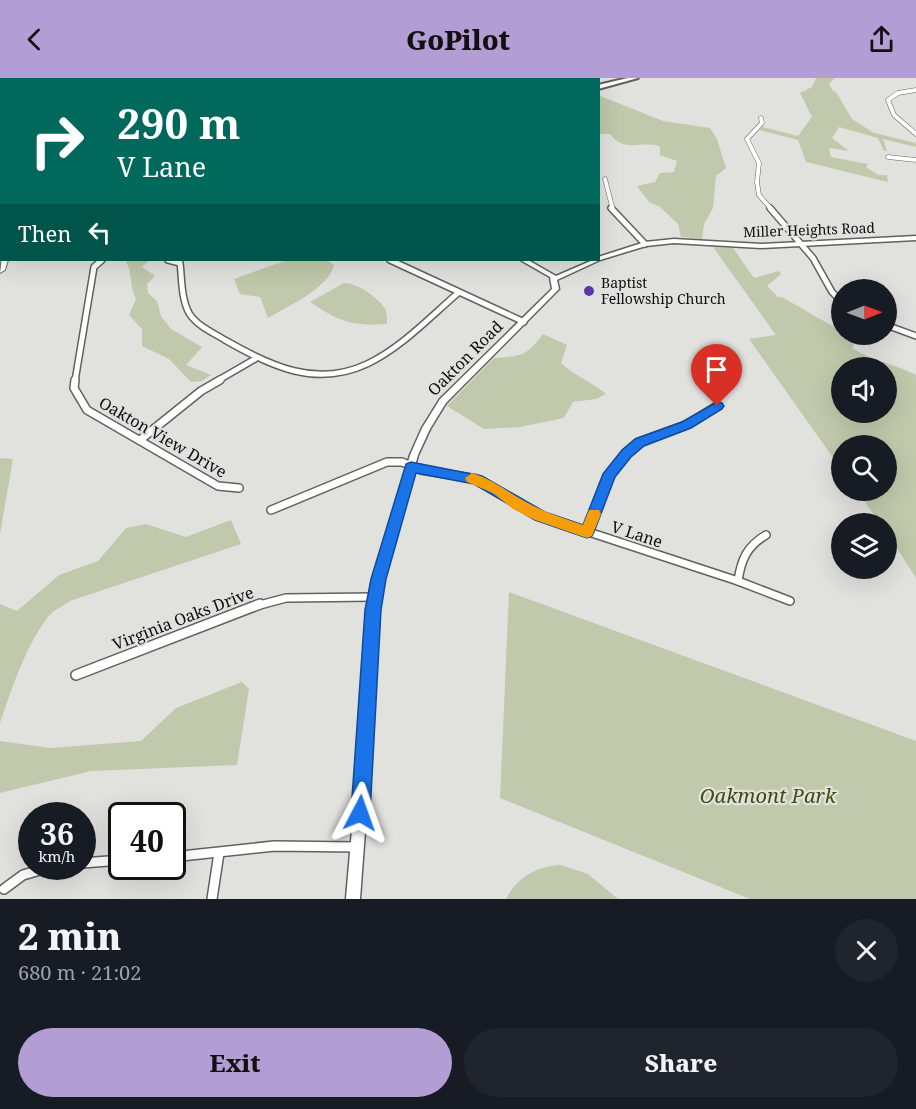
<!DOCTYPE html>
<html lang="en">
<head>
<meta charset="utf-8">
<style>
  :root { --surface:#171b24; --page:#20242c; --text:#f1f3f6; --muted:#9ea1a6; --accent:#b29dd4 }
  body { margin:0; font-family:"Noto Serif",serif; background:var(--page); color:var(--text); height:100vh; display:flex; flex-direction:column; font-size:22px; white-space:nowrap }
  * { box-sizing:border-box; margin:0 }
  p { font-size:20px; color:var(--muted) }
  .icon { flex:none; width:33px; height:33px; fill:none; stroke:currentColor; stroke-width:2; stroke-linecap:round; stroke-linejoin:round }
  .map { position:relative; height:821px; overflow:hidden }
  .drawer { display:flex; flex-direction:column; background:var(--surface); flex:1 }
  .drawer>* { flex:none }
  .hud { position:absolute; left:0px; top:0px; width:600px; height:183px; box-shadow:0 6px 24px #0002; background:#00695c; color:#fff; overflow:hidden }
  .needle { width:39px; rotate:89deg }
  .tools { position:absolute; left:831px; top:201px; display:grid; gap:12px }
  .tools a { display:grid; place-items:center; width:66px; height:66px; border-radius:50%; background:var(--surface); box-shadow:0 6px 24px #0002; font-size:30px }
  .speed { position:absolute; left:18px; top:724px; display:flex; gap:12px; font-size:30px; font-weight:700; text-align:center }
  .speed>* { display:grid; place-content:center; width:78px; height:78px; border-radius:50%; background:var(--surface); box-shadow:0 6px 24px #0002; line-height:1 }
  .speed small { font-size:15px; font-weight:400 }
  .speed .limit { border:3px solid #111; border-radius:9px; background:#fff; color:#111 }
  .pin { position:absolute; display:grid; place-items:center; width:51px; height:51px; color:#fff; margin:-62px -26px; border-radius:50% 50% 50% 0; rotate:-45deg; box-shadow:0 0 6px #0007 }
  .pin .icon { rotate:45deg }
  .me { position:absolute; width:66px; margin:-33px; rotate:4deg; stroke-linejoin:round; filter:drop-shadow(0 0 4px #0008) }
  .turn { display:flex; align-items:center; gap:21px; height:126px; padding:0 18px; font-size:27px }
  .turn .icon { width:78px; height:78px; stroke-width:2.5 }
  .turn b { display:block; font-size:42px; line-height:51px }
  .then { display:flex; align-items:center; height:57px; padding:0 18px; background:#0003; gap:12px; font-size:22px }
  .round { display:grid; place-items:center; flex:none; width:63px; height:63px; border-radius:32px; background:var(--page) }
  .overview { display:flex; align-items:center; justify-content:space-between; height:102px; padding:0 18px }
  h1 { font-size:36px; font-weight:800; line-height:45px }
  .primary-button { display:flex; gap:12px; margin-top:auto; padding:12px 18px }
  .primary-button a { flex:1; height:69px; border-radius:36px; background:var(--accent); color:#111; font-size:24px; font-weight:800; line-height:69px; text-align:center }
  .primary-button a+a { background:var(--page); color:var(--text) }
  header { display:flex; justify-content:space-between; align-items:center; height:78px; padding:0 18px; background:var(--accent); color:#111; font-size:27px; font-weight:800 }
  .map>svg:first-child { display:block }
  .green { fill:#c1c9ac; fill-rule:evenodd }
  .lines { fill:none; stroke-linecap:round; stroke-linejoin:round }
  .minor-far3-casing { stroke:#61625e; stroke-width:5 }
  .minor-far2-casing { stroke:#61625e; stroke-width:8 }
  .minor-far1-casing { stroke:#61625e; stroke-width:10 }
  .minor-casing { stroke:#61625e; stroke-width:12 }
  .tertiary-casing { stroke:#61625e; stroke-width:3 }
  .secondary-casing { stroke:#61625e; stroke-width:4 }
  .motorway-casing { stroke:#61625e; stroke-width:2 }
  .minor-far3 { stroke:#fff; stroke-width:4 }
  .minor-far2 { stroke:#fff; stroke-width:5 }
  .minor-far1 { stroke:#fff; stroke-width:7 }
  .minor { stroke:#fff; stroke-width:9 }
  .tertiary { fill:#fff; fill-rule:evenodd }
  .secondary { fill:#fff; fill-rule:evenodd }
  .motorway { fill:#fff; fill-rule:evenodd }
  .route { fill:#1a73e8; stroke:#114b97; stroke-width:1.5 }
  .slow { fill:#f59e0b }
  .poi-dot { fill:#6434ab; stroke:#e1e2de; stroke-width:2 }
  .labels { text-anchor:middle; stroke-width:4.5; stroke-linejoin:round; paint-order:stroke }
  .far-street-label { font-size:14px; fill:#0d0d0c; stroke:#e1e2de }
  .far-poi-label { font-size:14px; fill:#0d0d0c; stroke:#e1e2de; text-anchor:start }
  .street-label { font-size:16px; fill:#0d0d0c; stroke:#e1e2de }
  .near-park-label { font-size:20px; font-style:italic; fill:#424c0e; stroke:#e1e2de }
</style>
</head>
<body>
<header><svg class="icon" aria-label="back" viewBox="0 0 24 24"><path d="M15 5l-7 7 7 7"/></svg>GoPilot<svg class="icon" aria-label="share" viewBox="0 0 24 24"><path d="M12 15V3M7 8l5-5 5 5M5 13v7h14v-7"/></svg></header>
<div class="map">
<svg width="916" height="821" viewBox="0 0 916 821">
  <rect width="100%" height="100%" fill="#e1e2de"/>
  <g class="green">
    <polygon points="816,0 835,0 829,6 833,13 836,14 852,41 874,55 916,65 916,69 883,61 887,73 884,73 878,60 839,49 832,60 849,73 829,70 831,79 868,86 866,89 878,97 887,97 888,104 806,84 798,62 759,52 763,49 798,58 812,39 800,15 812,9"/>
    <path d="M598 17 663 43 710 50 717 61 726 90 716 98 713 130 704 146 702 161 681 159 678 146 660 129 649 124 637 108 655 104 660 95 674 94 677 83 660 77V69L656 67C637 64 623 74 610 56H599Z"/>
    <path d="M713 169 733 170 754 200 779 193 781 196 767 208 778 219H782L841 253 842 256 851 259 860 257 852 270C872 283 895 286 916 297V500L887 455 886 446 880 445 857 413 886 412V368H842L841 391 749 261 776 257ZM842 290H886V334H842Z"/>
    <path d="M125 182H149L142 189 155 198 147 206 148 215 157 223 161 238 171 251 202 269 186 287 211 297 202 303 191 304 169 281 142 268V251L129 237 136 221C129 208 133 194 125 182Z"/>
    <path d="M287 182H327L334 187C329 210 288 228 268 240L260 219 240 216 234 201Z"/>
    <path d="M344 205C357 205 378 219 385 231 387 235 387 241 387 246 351 248 340 244 310 224Z"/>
    <path d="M543 256 567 267 561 285C575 298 592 304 606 316L596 321 573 324 564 340 520 349 484 351 447 328 494 280C521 278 526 279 543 256Z"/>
    <polygon points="0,380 13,381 0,456"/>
    <path d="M231 442 241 466 70 523C63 528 52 533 47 540 25 570 12 610 0 645V526L17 533 59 497 98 483 126 450 146 446 186 459Z"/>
    <polygon points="509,514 916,663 916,821 750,821 500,720"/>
    <polygon points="242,604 249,611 237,687 91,693 0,715 0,663 50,670 141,663 176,630"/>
    <path d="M561 787 588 796 618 821H506C517 799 537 788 561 787Z"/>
  </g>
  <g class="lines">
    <defs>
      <g id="minor-far3">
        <polyline points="161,2 164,0"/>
        <polyline points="916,12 898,15 888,22 894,37 916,56"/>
        <polyline points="761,40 762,45 747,61 759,85 757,104 759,117 772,132"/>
        <polyline points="888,79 916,82"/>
        <polyline points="605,101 613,132"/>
      </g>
      <g id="minor-far2">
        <polyline points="611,130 645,166"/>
        <polyline points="770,130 813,180 832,214 842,224"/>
        <path d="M168 182 180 185C182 201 181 220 189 235 197 248 212 254 225 262 270 288 316 310 367 286 401 270 430 239 458 215"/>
        <polyline points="390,182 524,244"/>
        <polyline points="886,247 916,258"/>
        <polyline points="75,303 94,189 102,182"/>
        <polyline points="217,303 255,281"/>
      </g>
      <g id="minor-far1">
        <polyline points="75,302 74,310 87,332 218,408 239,410"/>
        <polyline points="140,362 201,313 220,302"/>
        <polyline points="271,432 387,384 402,384 421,392 477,401 540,438 738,503 790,523"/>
        <polyline points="587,454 609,396 626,375 639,364 686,347 717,328"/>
        <path d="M738 503C741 482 747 468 766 457"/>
        <polyline points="256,528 286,520 375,519"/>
      </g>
      <g id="minor">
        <polyline points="76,597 260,526"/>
        <polyline points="172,779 274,768 357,769"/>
        <polyline points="82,785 122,782"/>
        <polyline points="4,811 23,797 50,789"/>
        <polyline points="212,821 219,775"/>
      </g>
      <polygon id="tertiary" points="916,158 916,162 761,170 674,165 646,168 600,182 557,202 559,211 558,212 446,325 430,351 418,377 384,501 378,532 372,659 360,821 346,821 360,659 368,532 374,501 410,377 422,350 440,321 552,211 550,199 522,183 521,182 528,182 556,198 593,182 598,182 598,179 645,164 674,161 761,166"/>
      <g id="secondary">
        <polygon points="628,0 638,0 598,11 598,7"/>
        <rect x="0" y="9" width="2" height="4"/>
      </g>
      <g id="motorway">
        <rect x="18" y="0" width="6" height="2"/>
        <rect x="48" y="0" width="6" height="2"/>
        <polygon points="0,57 2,57 0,65"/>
        <polygon points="0,85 2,85 0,94"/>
        <polygon points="2,145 2,154 0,155 0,146"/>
        <polygon points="2,179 2,182 8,182 5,192 0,195"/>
      </g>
    </defs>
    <use href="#minor-far3" class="minor-far3-casing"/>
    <use href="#minor-far2" class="minor-far2-casing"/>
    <use href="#minor-far1" class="minor-far1-casing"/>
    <use href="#minor" class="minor-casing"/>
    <use href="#tertiary" class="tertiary-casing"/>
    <use href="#secondary" class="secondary-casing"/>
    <use href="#motorway" class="motorway-casing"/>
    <use href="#minor-far3" class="minor-far3"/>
    <use href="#minor-far2" class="minor-far2"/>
    <use href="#minor-far1" class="minor-far1"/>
    <use href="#minor" class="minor"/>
    <use href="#tertiary" class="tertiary"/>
    <use href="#secondary" class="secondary"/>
    <use href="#motorway" class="motorway"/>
  </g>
  <polygon class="route" points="717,324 722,325 724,328 722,331 691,350 644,368 631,379 615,399 594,454 592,458 587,460 535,442 474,406 416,395 386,501 381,532 370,735 367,742 360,745 353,742 351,735 365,532 371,501 406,386 411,384 482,398 545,434 583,447 603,396 622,372 635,361 682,344"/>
  <path class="slow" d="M472 395C494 402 507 414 526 424 544 434 563 440 583 447L589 432H599L601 436 592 458 587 460 535 442 513 431 493 415 467 404 465 400Z"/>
  <circle class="poi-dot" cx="589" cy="213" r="6"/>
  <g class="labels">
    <g class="far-street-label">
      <text transform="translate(809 152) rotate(-2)" y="5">Miller Heights Road</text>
    </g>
    <g class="far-poi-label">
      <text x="601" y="210">Baptist<tspan x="601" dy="16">Fellowship Church</tspan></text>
    </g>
    <g class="street-label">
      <text transform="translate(465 280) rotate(-45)" y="6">Oakton Road</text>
      <text transform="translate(163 359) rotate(30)" y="6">Oakton View Drive</text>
      <text transform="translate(637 456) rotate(18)" y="6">V Lane</text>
      <text transform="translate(183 540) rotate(-21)" y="6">Virginia Oaks Drive</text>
    </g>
    <g class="near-park-label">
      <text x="768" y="725">Oakmont Park</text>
    </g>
  </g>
</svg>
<div class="tools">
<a><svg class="needle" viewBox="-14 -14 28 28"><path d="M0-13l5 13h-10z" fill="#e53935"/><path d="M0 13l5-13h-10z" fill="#9ea1a6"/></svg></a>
<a><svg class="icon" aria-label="sound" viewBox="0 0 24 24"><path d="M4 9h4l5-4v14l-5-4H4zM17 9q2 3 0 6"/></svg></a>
<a><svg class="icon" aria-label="search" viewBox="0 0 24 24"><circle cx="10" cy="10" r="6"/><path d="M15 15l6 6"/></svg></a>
<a><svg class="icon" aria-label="layers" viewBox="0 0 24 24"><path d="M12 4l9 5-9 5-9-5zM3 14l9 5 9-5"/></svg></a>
</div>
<div class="speed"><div>36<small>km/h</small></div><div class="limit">40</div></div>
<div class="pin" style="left:717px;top:328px;background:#d93025"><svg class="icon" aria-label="arrive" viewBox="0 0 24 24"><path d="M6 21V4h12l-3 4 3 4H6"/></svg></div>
<svg class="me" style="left:360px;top:735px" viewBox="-20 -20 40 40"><path d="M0-17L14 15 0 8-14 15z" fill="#1a73e8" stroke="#fff" stroke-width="4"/></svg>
<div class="hud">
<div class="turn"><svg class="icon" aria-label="right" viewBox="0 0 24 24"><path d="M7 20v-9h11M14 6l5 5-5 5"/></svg><div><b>290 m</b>V Lane</div></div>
<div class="then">Then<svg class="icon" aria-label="left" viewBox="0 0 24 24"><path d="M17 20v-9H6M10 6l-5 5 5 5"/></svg></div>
</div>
</div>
<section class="drawer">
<div class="overview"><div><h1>2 min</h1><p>680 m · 21:02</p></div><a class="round"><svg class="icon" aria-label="close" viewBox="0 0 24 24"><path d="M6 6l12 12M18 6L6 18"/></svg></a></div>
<div class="primary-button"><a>Exit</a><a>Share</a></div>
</section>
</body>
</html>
